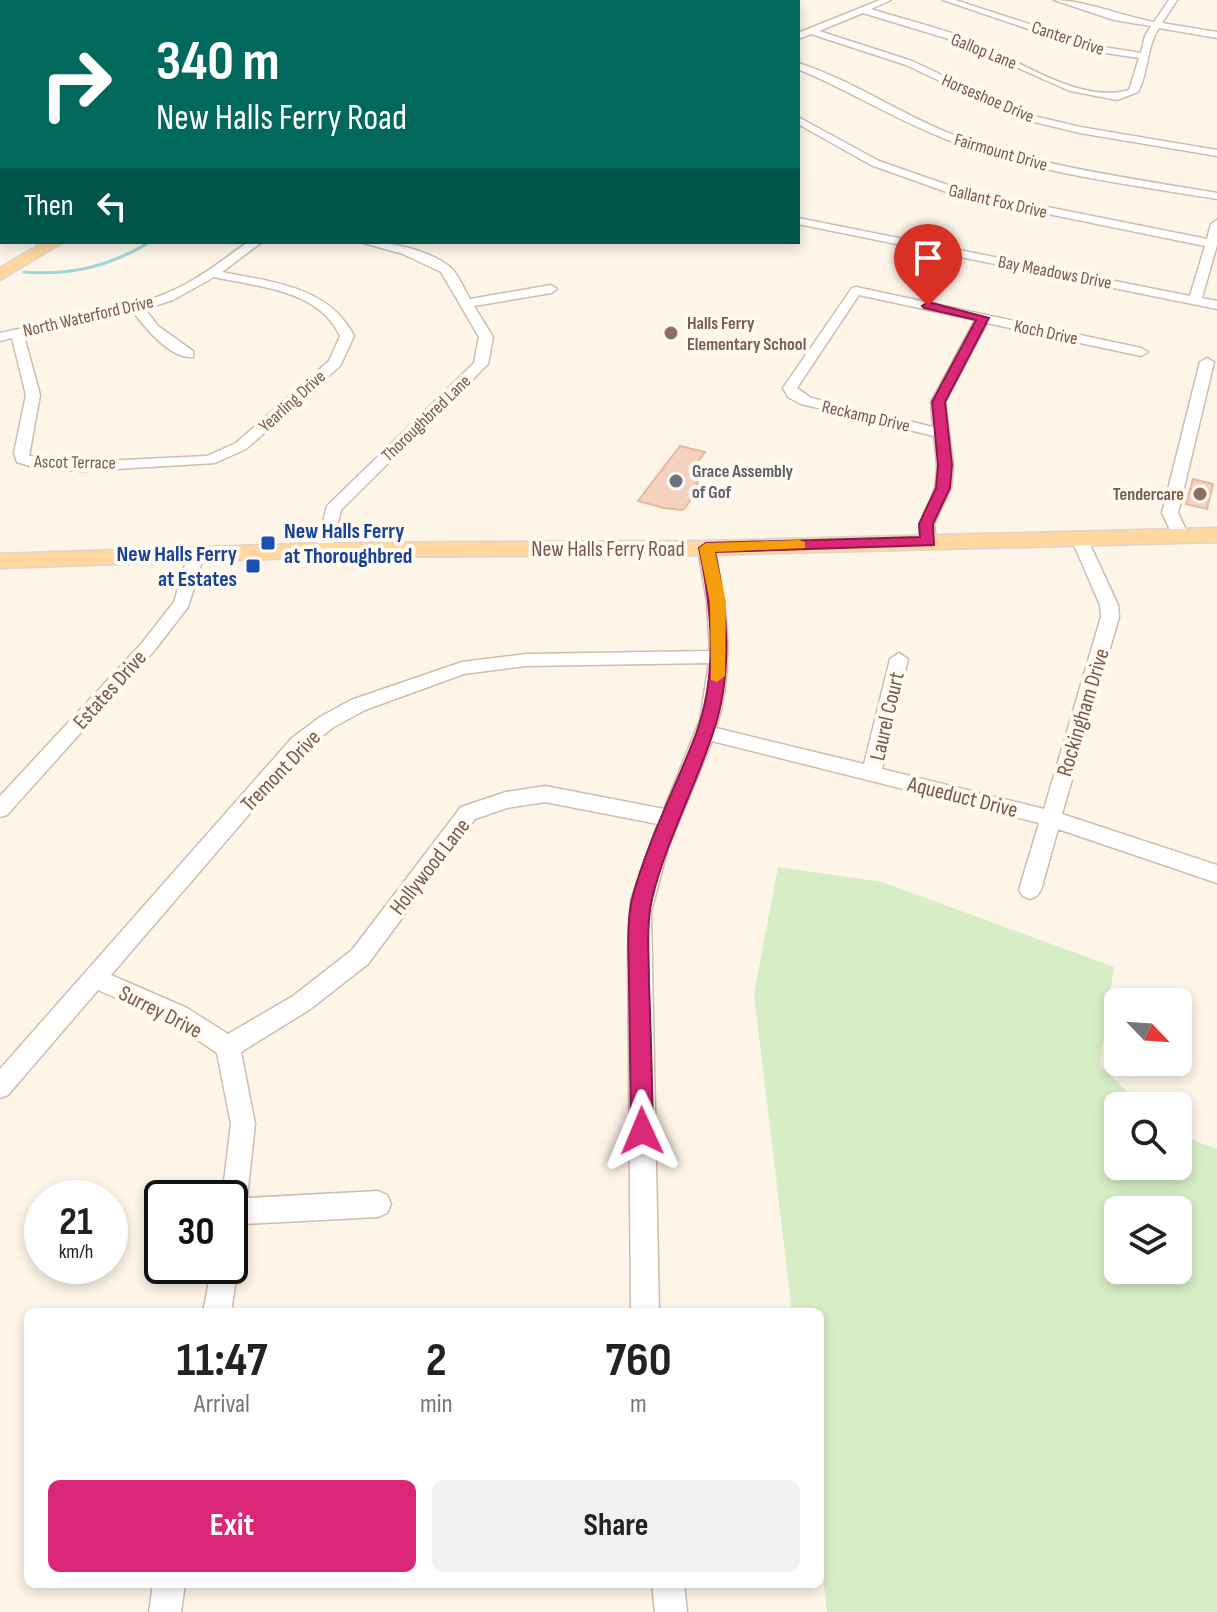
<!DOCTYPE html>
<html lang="en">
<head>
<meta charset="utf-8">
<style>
  :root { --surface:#fff; --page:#f2f2f2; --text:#222; --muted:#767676; --accent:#db2777 }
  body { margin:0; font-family:"Sofia Sans Condensed",sans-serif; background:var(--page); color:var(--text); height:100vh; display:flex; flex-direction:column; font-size:30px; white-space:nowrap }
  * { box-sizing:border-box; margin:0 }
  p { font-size:26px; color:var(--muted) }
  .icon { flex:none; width:44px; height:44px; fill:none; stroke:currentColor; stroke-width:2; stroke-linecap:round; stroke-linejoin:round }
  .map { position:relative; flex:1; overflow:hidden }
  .side { position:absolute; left:24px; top:1308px; width:800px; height:280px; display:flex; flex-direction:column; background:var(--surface); border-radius:12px; box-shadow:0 4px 12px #0003 }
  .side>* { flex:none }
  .top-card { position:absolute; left:0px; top:0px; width:800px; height:244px; box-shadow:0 4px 12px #0003; background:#00695c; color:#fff; overflow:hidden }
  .needle { width:52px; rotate:115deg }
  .buttons { position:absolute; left:1104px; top:988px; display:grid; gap:16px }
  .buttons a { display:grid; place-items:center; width:88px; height:88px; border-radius:12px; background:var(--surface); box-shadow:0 4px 12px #0003; font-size:40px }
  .speed { position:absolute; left:24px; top:1180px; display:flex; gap:16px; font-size:40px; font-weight:700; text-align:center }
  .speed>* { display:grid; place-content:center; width:104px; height:104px; border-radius:50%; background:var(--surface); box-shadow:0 4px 12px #0003; line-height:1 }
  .speed small { font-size:20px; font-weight:400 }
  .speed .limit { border:4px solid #111; border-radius:12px; background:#fff; color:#111 }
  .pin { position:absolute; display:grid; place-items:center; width:68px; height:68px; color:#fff; margin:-82px -34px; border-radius:50% 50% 50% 0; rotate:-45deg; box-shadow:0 0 8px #0007 }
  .pin .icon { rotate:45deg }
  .me { position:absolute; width:88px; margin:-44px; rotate:359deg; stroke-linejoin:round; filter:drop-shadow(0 0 6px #0008) }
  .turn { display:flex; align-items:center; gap:28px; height:168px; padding:0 24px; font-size:36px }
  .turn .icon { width:104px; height:104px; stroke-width:2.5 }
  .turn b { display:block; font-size:56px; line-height:68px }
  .then { display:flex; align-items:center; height:76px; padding:0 24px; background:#0003; gap:16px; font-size:30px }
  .eta { display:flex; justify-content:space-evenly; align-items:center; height:136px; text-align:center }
  .eta b { font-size:48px; font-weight:700; line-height:56px }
  .action { display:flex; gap:16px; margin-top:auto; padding:16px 24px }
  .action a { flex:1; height:92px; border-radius:12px; background:var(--accent); color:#fff; font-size:32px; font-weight:700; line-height:92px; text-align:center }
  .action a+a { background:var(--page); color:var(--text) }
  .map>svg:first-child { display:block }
  .green { fill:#d7edc6; fill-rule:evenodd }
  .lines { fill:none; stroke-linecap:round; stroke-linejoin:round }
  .stream-far1 { stroke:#a1d5db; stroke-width:2 }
  .stream { stroke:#a1d5db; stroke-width:3 }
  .building { fill:#f5d2bf; stroke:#e8b79e; stroke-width:2 }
  .minor-casing { stroke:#d1bbad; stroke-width:3 }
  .major-casing { stroke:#dcd4d0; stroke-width:3 }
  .minor { fill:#fff; fill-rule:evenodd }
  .major { fill:#ffd79f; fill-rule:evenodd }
  .route { fill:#db2777; stroke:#8e194d; stroke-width:2 }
  .slow { fill:#f59e0b }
  .education-dot { fill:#8d6e63; stroke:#fff9f0; stroke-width:3 }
  .worship-dot { fill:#6b7280; stroke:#fff9f0; stroke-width:3 }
  .transit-dot { fill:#1a4fb4; stroke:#fff9f0; stroke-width:3 }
  .labels { text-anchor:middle; stroke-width:8; stroke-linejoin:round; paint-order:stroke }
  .far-street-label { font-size:18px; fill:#7a594a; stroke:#fff9f0 }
  .far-education-label { font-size:18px; font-weight:bold; fill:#785e54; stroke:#fff9f0; text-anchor:start }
  .far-worship-label { font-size:18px; font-weight:bold; fill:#5b616d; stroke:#fff9f0; text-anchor:start }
  .transit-label { font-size:22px; font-weight:bold; fill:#164399; stroke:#fff9f0; text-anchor:start }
  .street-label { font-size:22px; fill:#7a594a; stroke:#fff9f0 }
</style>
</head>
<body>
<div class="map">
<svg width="1217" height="1612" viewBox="0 0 1217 1612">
  <rect width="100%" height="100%" fill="#fef5e9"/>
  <path class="green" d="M778 867 882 882 1114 967 1100 1065 1142 1106H1118V1166H1178V1135L1217 1149V1612H827L820 1551V1312H792L754 994ZM1178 1210V1270H1118V1210Z"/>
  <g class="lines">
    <polyline class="stream-far1" points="786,2 791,0"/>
    <path class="stream" d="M24 272C71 276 110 266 150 242"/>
  </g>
  <g class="building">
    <polygon points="680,446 705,452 689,474 701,477 696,484 701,485 685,508 682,510 664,508 638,501"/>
    <polygon points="1193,479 1213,484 1207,509 1186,504"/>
  </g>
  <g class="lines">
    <defs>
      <g id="minor">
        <polygon points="283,0 301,0 303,2 285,2"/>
        <polygon points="636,0 648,0 650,2 638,2"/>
        <path d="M880 0H891L871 9C903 19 936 27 966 38 1013 56 1078 105 1129 90L1139 58 1093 51 943 0H955L1097 46 1141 53 1145 36 1151 26 1114 20 1054 0C1082 0 1123 16 1154 22L1169 0H1177L1162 23 1217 32V38L1159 28C1146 47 1149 72 1138 92L1117 100 1070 91 962 43 863 13 819 31 912 61 1025 114 1080 127 1217 150V156L1080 133 1018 118 906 65 811 34 798 39V33Z"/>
        <path d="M798 63C855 81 904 117 959 137 1042 167 1130 178 1217 193V199C1127 184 1033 173 948 140 896 120 849 90 798 69Z"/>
        <rect x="0" y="108" width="2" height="7"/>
        <polygon points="798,117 879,161 962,190 1207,239 1211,224 1217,220 1217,245 1202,298 1217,301 1217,309 798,224 798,218 1190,296 1205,246 955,195 871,165 798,124"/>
        <rect x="0" y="169" width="2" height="6"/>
        <path d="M248 242H262L222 272C271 282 329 286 354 336L340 366 246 449 215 463 83 471 36 468 17 462 14 453 26 395 12 338 0 341V333C62 319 129 314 186 284 208 272 228 256 248 242ZM214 277C259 287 319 290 340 336L329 361 236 443 207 456 83 462 29 456 40 395 24 336 134 313C146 329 171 359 193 357V351L158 326 145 309 173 300Z"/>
        <path d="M360 242C389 242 426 248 450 267 458 274 464 289 470 299L551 285 557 289 551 293 474 306 493 337 488 364 341 510 332 550 324 555 316 550 327 506 474 363 479 337 441 272 403 254Z"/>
        <path d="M856 287 1141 348 1148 352 1141 356 987 323 945 402 953 465 951 488 934 524 936 541 928 546 920 541C917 515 930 509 935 487 939 471 936 452 934 436L801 404 788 397 783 388 852 288ZM859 295 975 320 931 402 933 427 811 398 797 388Z"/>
        <polygon points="1207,358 1214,362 1178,513 1189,536 1181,541 1175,540 1162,513 1200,362"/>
        <path d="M1079 533 1087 538 1118 605 1119 617 1062 814 1217 865V883L1058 829 1041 890 1037 896 1030 899 1023 896 1019 890 1039 823 712 741 668 848 651 912 659 1312H631L628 949 631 900 658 824 545 802 507 808 475 819 368 964 309 1010 241 1052 255 1124 247 1198 378 1191 387 1195 391 1204 387 1213 378 1217 244 1224 239 1244 230 1248V1198H222L231 1124 217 1053 171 1022 98 990 8 1095 0 1098V1069L292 738 320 717 351 700 462 662 526 654 710 651 707 602 698 548 700 544 706 543 714 548C727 608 735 668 716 728L864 764 890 659 899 653 908 659 882 769 1044 809 1101 617 1100 605 1071 538ZM709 663 700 720 664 809 545 786 506 792 461 807 352 950 293 996 228 1034 187 1008 111 975 306 748 334 727 365 710 464 674 526 666Z"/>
        <polygon points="196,550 204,555 188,607 154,651 7,815 0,817 0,796 142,643 174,602 188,555"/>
        <polygon points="230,1255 234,1257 238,1266 231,1312 203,1312 212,1266 230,1266"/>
        <polygon points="153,1584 185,1584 181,1612 149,1612"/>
        <polygon points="652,1584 684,1584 687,1612 655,1612"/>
      </g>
      <g id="major">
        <polygon points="453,0 466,0 451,2"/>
        <polygon points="44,242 63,242 0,280 0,268"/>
        <polygon points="1217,528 1217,542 708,555 324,557 0,568 0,554 324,543 708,541"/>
      </g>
    </defs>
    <use href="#minor" class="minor-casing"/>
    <use href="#major" class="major-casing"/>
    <use href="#minor" class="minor"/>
    <use href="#major" class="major"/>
  </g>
  <path class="route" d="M928 302 989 318 945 402 952 465 950 488 933 524 934 545 715 552C728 612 733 674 713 733 695 788 666 841 652 899 646 925 649 957 649 984 651 1033 652 1082 653 1131L650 1138 642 1141 634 1138 631 1131C630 1082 630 1033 629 984 629 957 626 926 632 899 647 842 675 789 696 734 718 673 712 609 699 548L706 543 920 537 919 524 936 488 938 465 932 402 976 320 924 308 922 306Z"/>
  <polygon class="slow" points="799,540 805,542 805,548 715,552 726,602 725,676 717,682 711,680 710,602 699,548 706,543"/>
  <g class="education-dot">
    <circle cx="671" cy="333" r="8"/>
    <circle cx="1200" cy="494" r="8"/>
  </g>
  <circle class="worship-dot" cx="676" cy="481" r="8"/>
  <g class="transit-dot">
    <rect x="260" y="535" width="16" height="16" rx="4"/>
    <rect x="245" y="558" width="16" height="16" rx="4"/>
  </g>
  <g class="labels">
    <g class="far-street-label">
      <text transform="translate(1068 38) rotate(18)" y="6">Canter Drive</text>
      <text transform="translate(984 51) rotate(22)" y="6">Gallop Lane</text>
      <text transform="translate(988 98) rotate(23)" y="6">Horseshoe Drive</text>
      <text transform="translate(1001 152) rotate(16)" y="6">Fairmount Drive</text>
      <text transform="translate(998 201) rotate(13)" y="6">Gallant Fox Drive</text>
      <text transform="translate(1055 272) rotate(11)" y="6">Bay Meadows Drive</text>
      <text transform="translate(88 316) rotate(-13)" y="6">North Waterford Drive</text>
      <text transform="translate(1046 332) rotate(12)" y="6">Koch Drive</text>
      <text transform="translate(292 401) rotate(-42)" y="6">Yearling Drive</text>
      <text transform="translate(866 416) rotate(13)" y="6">Reckamp Drive</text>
      <text transform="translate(426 418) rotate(-44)" y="6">Thoroughbred Lane</text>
      <text transform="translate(75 462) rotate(1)" y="6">Ascot Terrace</text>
    </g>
    <g class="far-education-label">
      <text x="687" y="329">Halls Ferry<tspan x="687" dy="21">Elementary School</tspan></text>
      <text x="1184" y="500" text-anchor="end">Tendercare</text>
    </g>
    <g class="far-worship-label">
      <text x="692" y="477">Grace Assembly<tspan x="692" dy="21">of Gof</tspan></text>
    </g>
    <g class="transit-label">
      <text x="284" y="538">New Halls Ferry<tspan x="284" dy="25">at Thoroughbred</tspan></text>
      <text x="237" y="561" text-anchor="end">New Halls Ferry<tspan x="237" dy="25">at Estates</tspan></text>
    </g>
    <g class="street-label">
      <text x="608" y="556">New Halls Ferry Road</text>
      <text transform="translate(109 689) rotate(-48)" y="8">Estates Drive</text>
      <text transform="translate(1082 712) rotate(-73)" y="8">Rockingham Drive</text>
      <text transform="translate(886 716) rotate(-77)" y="8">Laurel Court</text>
      <text transform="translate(280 770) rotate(-46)" y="8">Tremont Drive</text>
      <text transform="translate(963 796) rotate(14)" y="8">Aqueduct Drive</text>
      <text transform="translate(429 866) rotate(-52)" y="8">Hollywood Lane</text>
      <text transform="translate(161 1011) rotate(27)" y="8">Surrey Drive</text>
    </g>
  </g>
</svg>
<div class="buttons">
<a><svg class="needle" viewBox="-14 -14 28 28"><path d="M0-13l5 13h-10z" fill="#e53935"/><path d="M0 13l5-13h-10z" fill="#767676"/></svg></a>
<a><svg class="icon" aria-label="search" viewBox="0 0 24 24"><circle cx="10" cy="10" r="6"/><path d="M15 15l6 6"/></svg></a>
<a><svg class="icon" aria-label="layers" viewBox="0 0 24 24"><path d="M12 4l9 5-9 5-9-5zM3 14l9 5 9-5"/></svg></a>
</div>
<div class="speed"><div>21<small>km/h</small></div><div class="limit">30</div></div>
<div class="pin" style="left:928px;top:306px;background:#d93025"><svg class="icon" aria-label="arrive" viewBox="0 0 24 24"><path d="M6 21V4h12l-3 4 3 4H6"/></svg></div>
<svg class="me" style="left:642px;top:1131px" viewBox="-20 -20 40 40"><path d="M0-17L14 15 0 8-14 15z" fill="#db2777" stroke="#fff" stroke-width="4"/></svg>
<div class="top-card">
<div class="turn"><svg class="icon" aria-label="right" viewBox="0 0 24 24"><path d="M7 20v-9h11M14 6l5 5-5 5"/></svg><div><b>340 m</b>New Halls Ferry Road</div></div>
<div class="then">Then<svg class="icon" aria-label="left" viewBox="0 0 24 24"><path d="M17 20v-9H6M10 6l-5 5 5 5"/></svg></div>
</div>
<section class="side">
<div class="eta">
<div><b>11:47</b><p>Arrival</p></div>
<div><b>2</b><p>min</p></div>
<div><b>760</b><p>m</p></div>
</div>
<div class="action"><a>Exit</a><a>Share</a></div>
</section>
</div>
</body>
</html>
